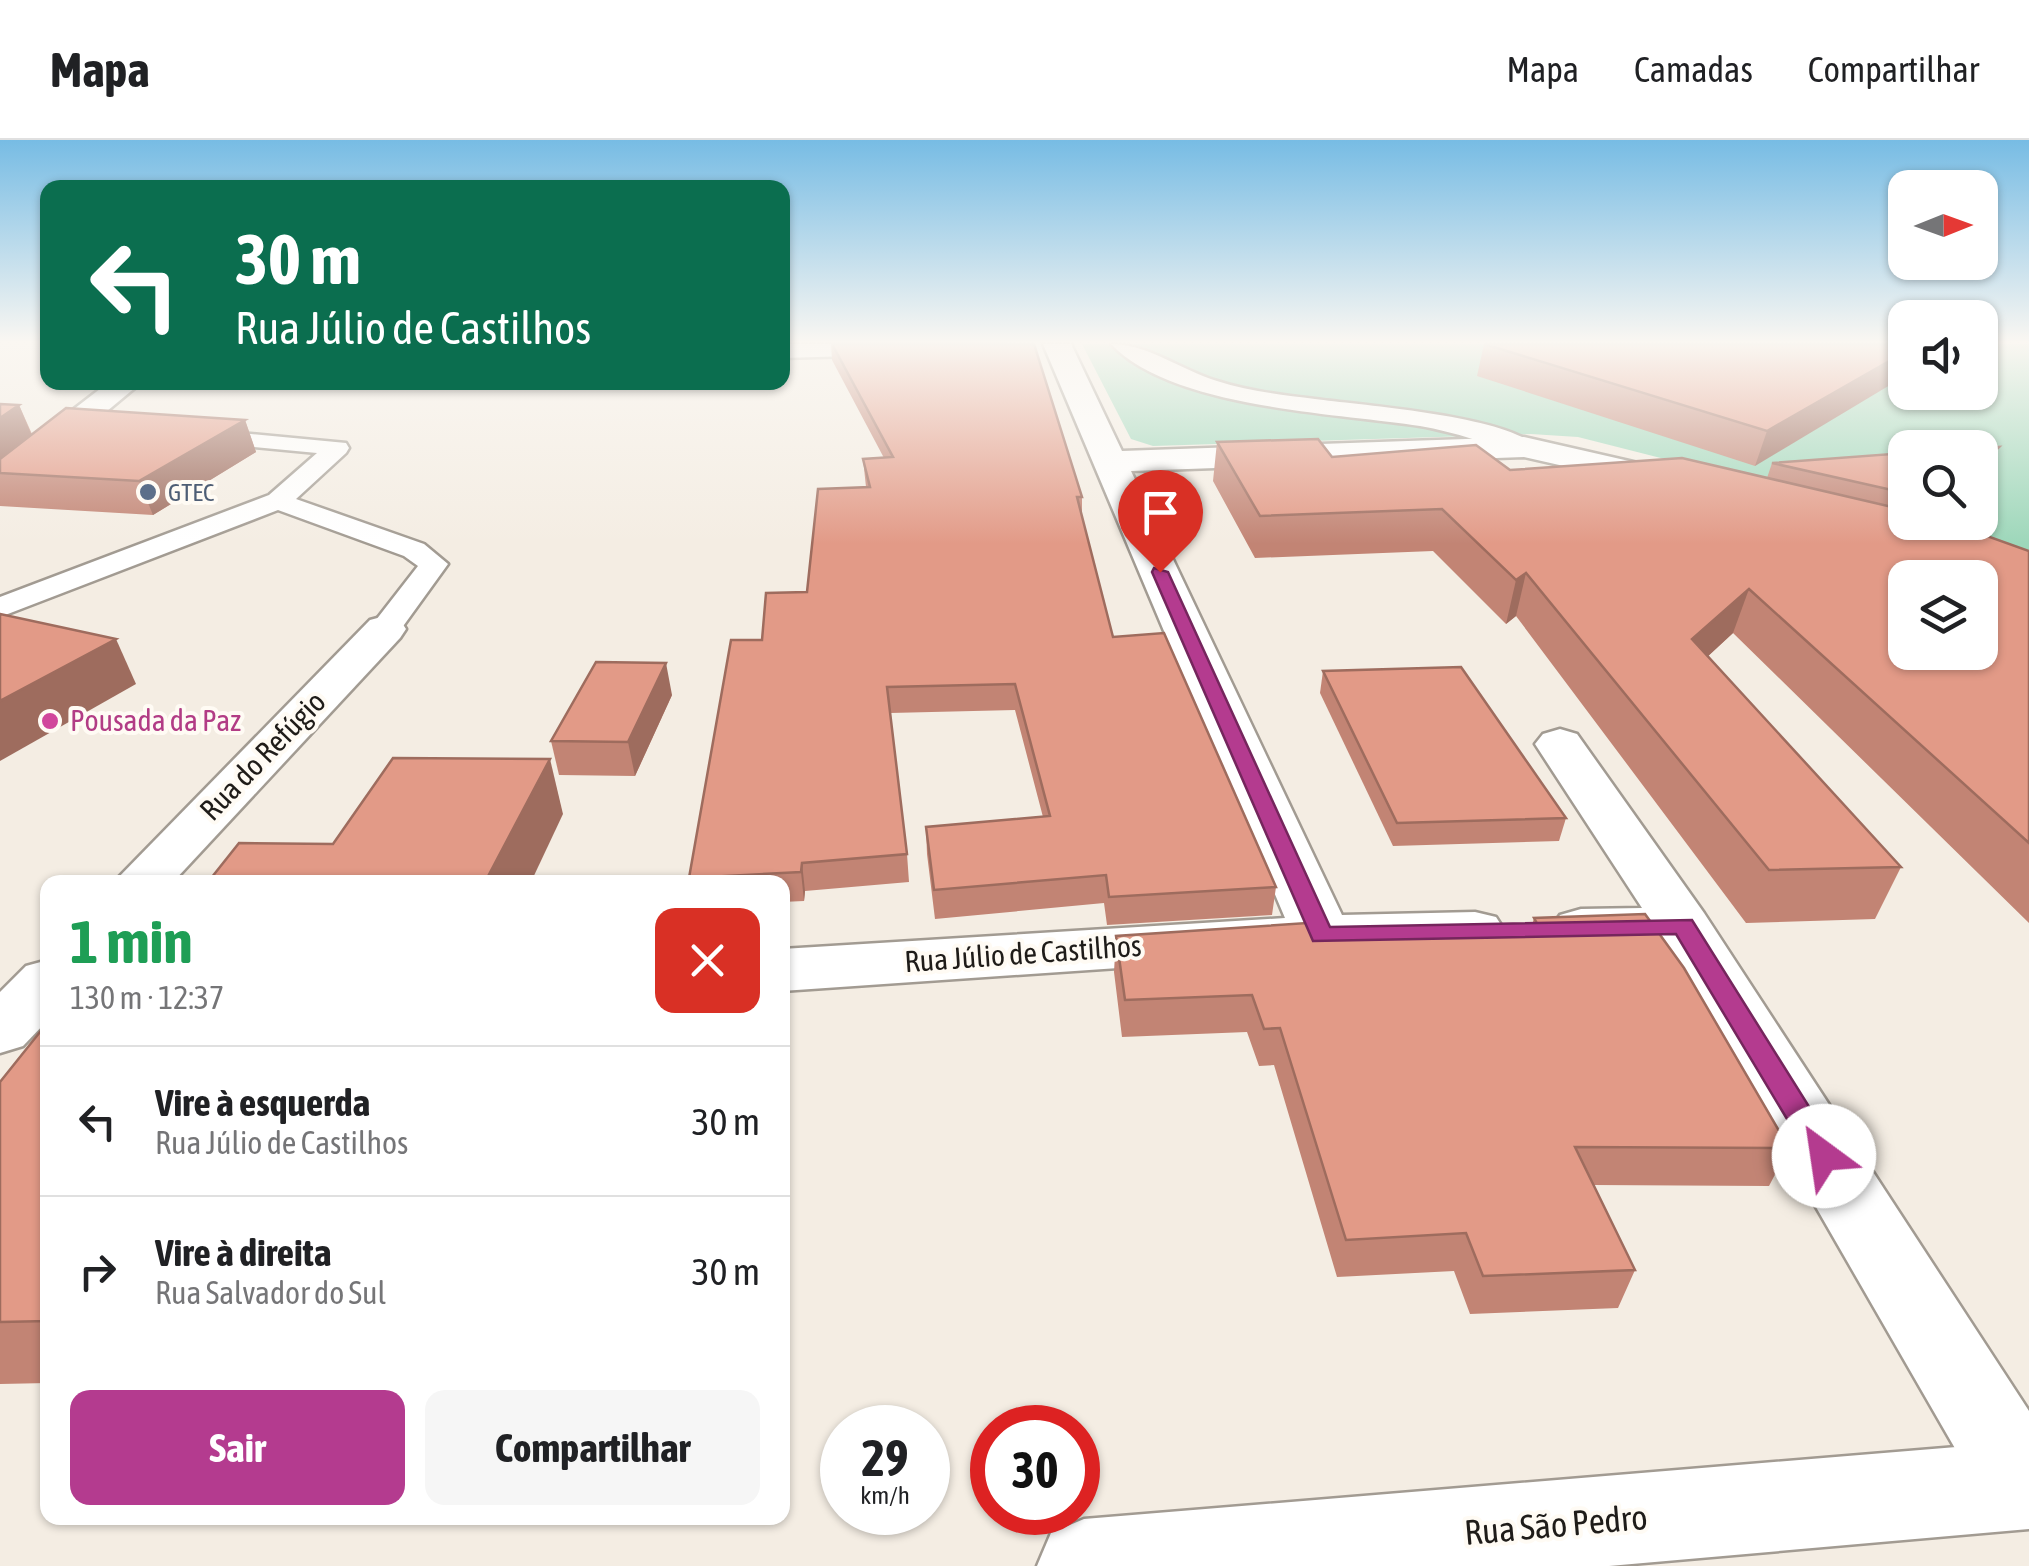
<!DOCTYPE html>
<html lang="pt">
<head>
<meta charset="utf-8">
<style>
  :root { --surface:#fff; --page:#f6f6f6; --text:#202124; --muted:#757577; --line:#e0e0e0; --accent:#b43b8f }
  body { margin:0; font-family:"Asap Condensed",sans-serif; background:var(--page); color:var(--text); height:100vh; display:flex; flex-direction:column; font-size:38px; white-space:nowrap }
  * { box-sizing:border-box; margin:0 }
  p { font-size:32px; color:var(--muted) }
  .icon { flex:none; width:55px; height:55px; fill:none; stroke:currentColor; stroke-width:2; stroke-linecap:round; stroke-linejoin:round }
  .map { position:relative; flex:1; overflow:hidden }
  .panel { position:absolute; left:40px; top:735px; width:750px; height:650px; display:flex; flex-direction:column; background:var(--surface); border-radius:20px; box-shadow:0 2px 8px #0004 }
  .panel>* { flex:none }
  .hud { position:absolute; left:40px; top:40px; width:750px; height:210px; border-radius:20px; box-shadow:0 2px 8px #0004; background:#0b6e4f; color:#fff; overflow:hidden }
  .needle { width:65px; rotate:89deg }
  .tools { position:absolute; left:1888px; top:30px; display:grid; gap:20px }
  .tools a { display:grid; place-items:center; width:110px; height:110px; border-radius:20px; background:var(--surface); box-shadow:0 2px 8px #0004; font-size:50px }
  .speed { position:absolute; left:820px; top:1265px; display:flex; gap:20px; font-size:50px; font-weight:700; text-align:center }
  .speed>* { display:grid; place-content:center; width:130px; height:130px; border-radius:50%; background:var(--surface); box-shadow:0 2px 8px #0004; line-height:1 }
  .speed small { font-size:25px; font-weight:400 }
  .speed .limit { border:15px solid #d22; background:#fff; color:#111 }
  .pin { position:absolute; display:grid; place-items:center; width:85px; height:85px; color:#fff; margin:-102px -42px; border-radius:50% 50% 50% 0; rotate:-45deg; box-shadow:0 0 10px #0007 }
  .pin .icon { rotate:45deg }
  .me { position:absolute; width:110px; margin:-55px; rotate:329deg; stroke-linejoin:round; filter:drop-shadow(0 0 8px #0008) }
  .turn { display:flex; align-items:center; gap:35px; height:210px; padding:0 30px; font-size:45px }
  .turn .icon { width:130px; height:130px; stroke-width:2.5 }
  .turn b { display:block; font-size:70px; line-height:85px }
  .round { display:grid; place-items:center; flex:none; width:105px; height:105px; border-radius:20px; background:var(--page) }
  .overview { display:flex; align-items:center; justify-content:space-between; height:170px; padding:0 30px }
  h1 { font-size:60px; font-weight:700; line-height:75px; color:#1e9e55 }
  .cta { display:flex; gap:20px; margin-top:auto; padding:20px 30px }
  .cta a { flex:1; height:115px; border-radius:20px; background:var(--accent); color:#fff; font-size:40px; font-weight:700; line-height:115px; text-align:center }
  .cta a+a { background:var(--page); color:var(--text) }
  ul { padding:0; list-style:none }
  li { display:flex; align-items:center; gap:30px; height:150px; padding:0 30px; border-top:2px solid var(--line) }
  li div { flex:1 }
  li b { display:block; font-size:38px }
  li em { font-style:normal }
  header { display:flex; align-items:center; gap:60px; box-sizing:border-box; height:140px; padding:0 50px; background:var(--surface); border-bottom:2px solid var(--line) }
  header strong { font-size:48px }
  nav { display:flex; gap:55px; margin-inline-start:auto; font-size:35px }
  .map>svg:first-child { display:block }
  .green { fill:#9dd7ba }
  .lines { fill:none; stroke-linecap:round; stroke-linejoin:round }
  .lane-casing { stroke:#a29b92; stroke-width:5 }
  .street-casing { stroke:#a29b92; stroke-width:5 }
  .secondary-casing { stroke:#a29b92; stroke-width:5 }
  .lane { fill:#fff; fill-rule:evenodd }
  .street { fill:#fff; fill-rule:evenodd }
  .secondary { fill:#fff; fill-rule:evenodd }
  .wall { fill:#c28474 }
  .shaded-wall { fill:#9e6c5e }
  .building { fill:#e29a87; stroke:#9e6c5e; stroke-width:2.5; fill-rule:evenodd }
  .route { fill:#b43b8f; stroke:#75265d; stroke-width:2.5 }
  .service-dot { fill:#5c6f8a; stroke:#fffbf4; stroke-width:4 }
  .hotel-dot { fill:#d1479c; stroke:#fffbf4; stroke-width:4 }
  .labels { text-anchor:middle; stroke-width:8; stroke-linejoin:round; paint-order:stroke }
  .far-service-label { font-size:25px; fill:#4e5e75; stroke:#fffbf4; text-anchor:start }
  .hotel-label { font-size:30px; fill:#b23c85; stroke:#fffbf4; text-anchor:start }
  .street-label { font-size:30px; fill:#1f1c19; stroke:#fffbf4 }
  .near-street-label { font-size:35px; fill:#1f1c19; stroke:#fffbf4 }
</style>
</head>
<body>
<header>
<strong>Mapa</strong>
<nav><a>Mapa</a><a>Camadas</a><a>Compartilhar</a></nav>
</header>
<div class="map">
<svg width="2029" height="1426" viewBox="0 0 2029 1426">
  <rect width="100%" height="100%" fill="#f4ede3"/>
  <polygon class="green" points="1082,204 1905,204 1905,252 1980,252 1980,204 2029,204 2029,411 1915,383 1980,382 1980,308 1905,308 1905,380 1578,297 1531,294 1153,306 1131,299"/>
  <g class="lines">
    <defs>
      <g id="lane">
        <path d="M1111 204C1148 204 1181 230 1217 241 1248 251 1282 255 1315 259 1359 265 1509 276 1536 307L1524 314C1489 305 1456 292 1420 286 1336 273 1171 268 1111 204Z"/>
        <polygon points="199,289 346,303 349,308 346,313 296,359 424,404 448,424 396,496 374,496 369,489 418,426 404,416 278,370 0,477 0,457 269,355 317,313 191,301 191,291"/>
      </g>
      <g id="street">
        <polygon points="782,204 1005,204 991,212 782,218"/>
        <polygon points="1043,204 1071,204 1122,311 1524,297 1686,334 1691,341 1686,348 1674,351 1524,317 1131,331 1342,775 1475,772 1496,777 1505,791 1496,805 1475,810 1322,814 782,851 782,809 1285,778"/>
        <polygon points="109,242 142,242 12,350 0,353 0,326"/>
        <polygon points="385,476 400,480 406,489 400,498 173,742 114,742 370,480"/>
        <polygon points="1560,589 1577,594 1704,773 2029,1271 2029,1387 1994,1376 1665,805 1581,807 1560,801 1551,788 1560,775 1581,769 1642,768 1535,604 1543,594"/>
        <polygon points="48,820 48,880 23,906 0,913 0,852 26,826"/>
      </g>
      <polygon id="secondary" points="2029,1301 2029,1389 1609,1426 1037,1426 1051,1393 1084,1379"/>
    </defs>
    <use href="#lane" class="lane-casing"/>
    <use href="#street" class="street-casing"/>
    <use href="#secondary" class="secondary-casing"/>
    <use href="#lane" class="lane"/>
    <use href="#street" class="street"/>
    <use href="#secondary" class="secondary"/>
  </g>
  <g class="wall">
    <polygon points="831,204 1082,357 1082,376 1113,497 1276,747 1272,775 1107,785 1104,763 935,779 927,714 926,687 1043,677 1015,570 890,573 907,714 909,742 805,751 804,761 782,762 782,742 690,742 689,738 762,500 807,452 866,347 863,319 884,318 832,220"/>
    <polygon points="1484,204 1905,204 1755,326 1477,236"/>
    <polygon points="0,264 19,265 32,294 245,280 256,312 153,375 0,366"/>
    <polygon points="1217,302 1332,317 1510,330 1767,338 1772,323 1905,313 1905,382 2029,411 2029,783 1733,493 1708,516 1901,727 1875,779 1746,783 1516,476 1506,484 1433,411 1255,418 1213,341"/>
    <polygon points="1323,531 1566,678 1559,701 1393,706 1320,553"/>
    <polygon points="672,555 635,636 559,635 551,601"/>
    <polygon points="1534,778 1789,1008 1769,1046 1593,1045 1635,1130 1618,1168 1470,1174 1454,1131 1337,1137 1274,925 1259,926 1247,892 1122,897 1114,832 1116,796 1329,797 1532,785"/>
    <polygon points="48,882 48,1243 0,1244 0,942"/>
  </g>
  <g class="shaded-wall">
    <polygon points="1905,212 1905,236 1755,326 1767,291"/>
    <polygon points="19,265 32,296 0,321 0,278"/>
    <polygon points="245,280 256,312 153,375 139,341"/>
    <polygon points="1999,307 1987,334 1980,340 1980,324"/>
    <polygon points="1526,433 1516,476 1506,484 1516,440"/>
    <polygon points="1749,449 1733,493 1677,545 1692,499"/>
    <polygon points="116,499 136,544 0,621 0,561"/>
    <polygon points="666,523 672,555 635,636 628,602"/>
    <polygon points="550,619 563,674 531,742 485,742"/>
    <polygon points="802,723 805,751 804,761 801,732"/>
  </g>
  <g class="building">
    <polygon points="832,204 1034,204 1082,357 1077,357 1113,497 1164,493 1276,747 1109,757 1106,735 934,750 926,687 1050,676 1015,544 887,547 907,714 802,723 801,732 689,738 731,500 762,500 766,453 807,452 818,349 870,347 863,319 893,317"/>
    <polygon points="1484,204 1905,204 1905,212 1767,291"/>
    <polygon points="0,264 19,265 0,278"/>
    <polygon points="66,268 245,280 139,341 0,333 0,319"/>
    <path d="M1318 299 1332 317 1476 305 1510 330 1682 318 1905 370V382H1948L2029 411V703L1749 449 1692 499 1901 727 1769 730 1526 433 1516 440 1442 369 1260 376 1217 302ZM1905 438H1980V512H1905Z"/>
    <polygon points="1999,307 1980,324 1980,308"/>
    <polygon points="1905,313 1905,353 1772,323"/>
    <polygon points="0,474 116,499 0,561"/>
    <polygon points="596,522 666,523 628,602 551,601"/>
    <polygon points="1461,527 1566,678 1397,683 1323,531"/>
    <polygon points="393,618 550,619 485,742 208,742 239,703 333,704"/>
    <polygon points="1645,774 1684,828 1789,1008 1575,1007 1635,1130 1483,1136 1466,1093 1346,1100 1280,888 1264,889 1252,855 1125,860 1116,796 1322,782 1329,797 1538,785 1534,778"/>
    <polygon points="48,882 48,1181 0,1182 0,942"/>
  </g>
  <linearGradient id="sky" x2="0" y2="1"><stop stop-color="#77bce4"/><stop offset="0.5" stop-color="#faf7f2"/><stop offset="1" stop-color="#faf7f2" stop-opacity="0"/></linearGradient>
  <rect width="2029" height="404" fill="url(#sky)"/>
  <polygon class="route" points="1154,428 1168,432 1330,787 1692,780 1835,1008 1839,1016 1835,1024 1814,1024 1676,794 1313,801 1152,432"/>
  <circle class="service-dot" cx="148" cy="352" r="10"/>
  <circle class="hotel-dot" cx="50" cy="581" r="10"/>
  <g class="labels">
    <g class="far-service-label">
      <text x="168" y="361">GTEC</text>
    </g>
    <g class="hotel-label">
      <text x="70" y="591">Pousada da Paz</text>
    </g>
    <g class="street-label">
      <text transform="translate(263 616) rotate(-46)" y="10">Rua do Refúgio</text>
      <text transform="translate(1023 814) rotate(-4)" y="10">Rua Júlio de Castilhos</text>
    </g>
    <g class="near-street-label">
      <text transform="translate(1556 1385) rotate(-5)" y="12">Rua São Pedro</text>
    </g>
  </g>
</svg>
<div class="tools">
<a><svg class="needle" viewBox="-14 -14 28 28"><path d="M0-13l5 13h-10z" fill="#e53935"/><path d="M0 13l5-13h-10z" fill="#757577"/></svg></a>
<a><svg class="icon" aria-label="sound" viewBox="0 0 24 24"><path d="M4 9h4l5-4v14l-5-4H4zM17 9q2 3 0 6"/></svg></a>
<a><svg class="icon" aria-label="search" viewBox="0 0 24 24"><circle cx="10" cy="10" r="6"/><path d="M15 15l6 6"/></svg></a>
<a><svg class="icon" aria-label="layers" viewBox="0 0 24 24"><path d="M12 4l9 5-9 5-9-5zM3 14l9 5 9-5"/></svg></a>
</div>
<div class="speed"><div>29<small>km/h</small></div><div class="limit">30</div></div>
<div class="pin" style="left:1160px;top:432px;background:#d93025"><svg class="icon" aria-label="arrive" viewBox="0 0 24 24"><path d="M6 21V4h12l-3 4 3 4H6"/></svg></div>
<svg class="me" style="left:1824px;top:1016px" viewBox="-20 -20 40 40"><circle r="19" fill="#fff"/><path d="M0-13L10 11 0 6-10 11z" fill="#b43b8f"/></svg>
<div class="hud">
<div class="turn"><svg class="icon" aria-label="left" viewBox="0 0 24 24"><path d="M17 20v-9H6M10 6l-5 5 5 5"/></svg><div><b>30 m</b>Rua Júlio de Castilhos</div></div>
</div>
<section class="panel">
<div class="overview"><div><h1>1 min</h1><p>130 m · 12:37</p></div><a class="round" style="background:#d93025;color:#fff"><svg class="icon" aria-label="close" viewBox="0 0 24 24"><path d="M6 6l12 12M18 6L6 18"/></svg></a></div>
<ul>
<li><svg class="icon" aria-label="left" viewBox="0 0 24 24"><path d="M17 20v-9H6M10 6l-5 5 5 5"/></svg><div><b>Vire à esquerda</b><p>Rua Júlio de Castilhos</p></div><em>30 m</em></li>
<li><svg class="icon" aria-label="right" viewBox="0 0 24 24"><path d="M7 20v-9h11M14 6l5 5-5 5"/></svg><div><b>Vire à direita</b><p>Rua Salvador do Sul</p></div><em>30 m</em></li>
</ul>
<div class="cta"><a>Sair</a><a>Compartilhar</a></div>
</section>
</div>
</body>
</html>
